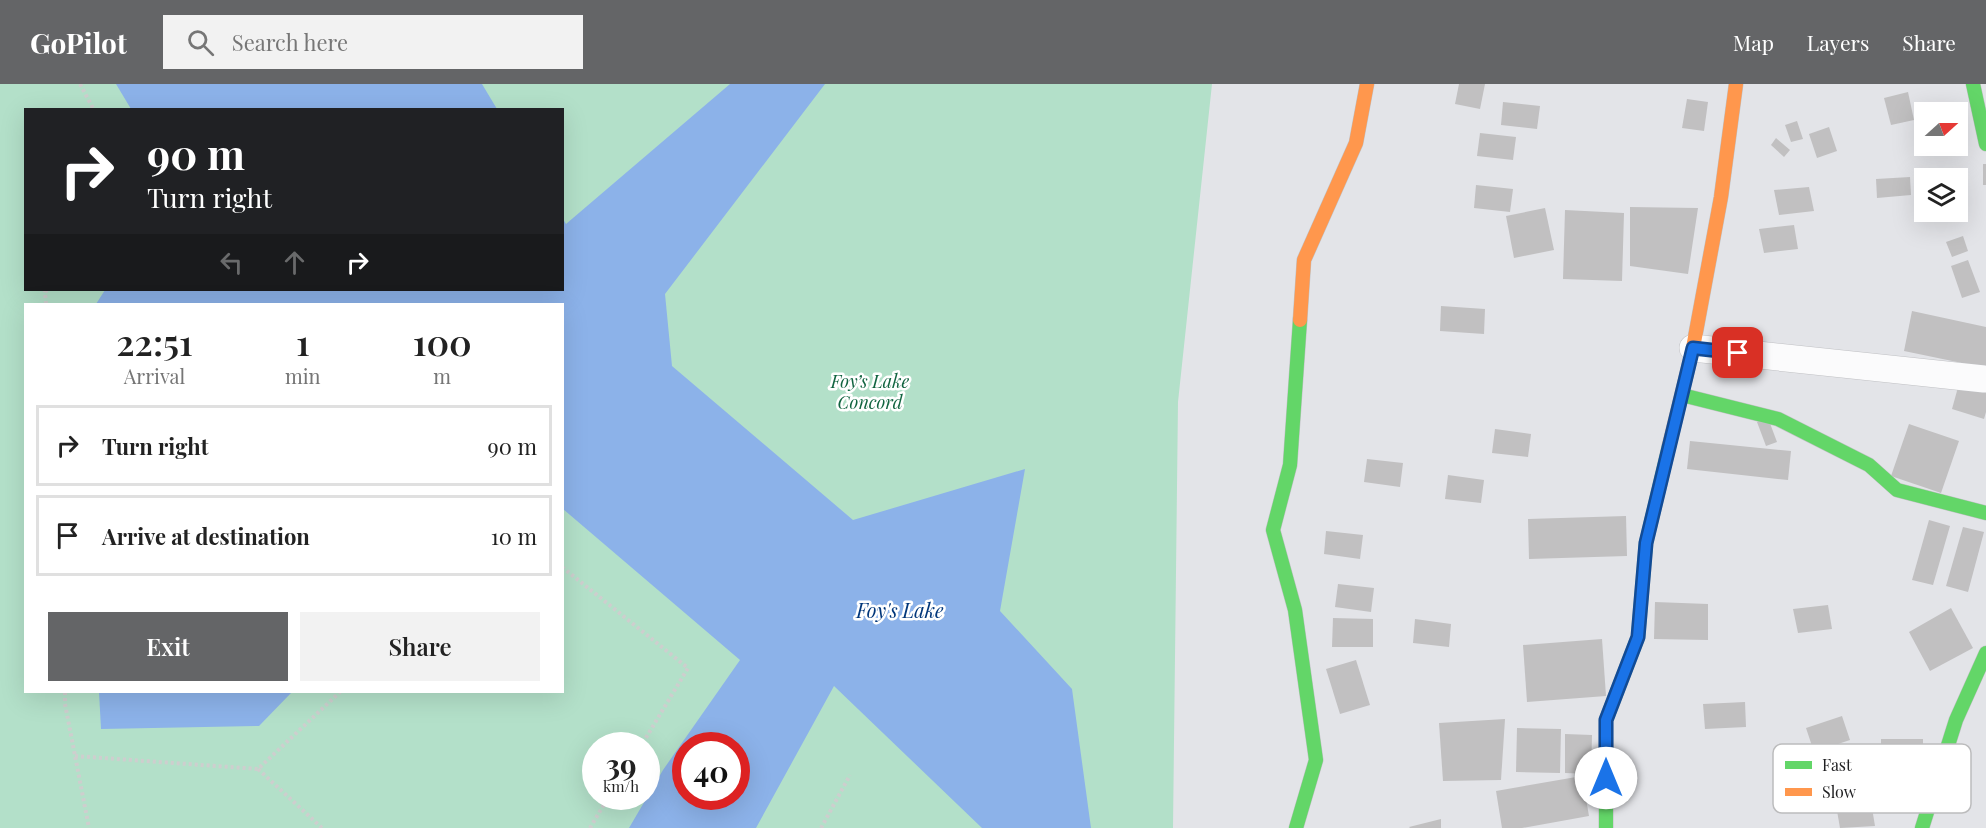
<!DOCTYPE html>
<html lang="en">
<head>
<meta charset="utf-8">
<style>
  :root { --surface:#fff; --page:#f2f2f2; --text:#222; --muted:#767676; --line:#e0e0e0; --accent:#646567 }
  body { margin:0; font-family:"Playfair Display",serif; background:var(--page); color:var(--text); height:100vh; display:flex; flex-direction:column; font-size:22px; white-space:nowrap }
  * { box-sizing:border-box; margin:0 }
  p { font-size:20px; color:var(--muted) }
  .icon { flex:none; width:33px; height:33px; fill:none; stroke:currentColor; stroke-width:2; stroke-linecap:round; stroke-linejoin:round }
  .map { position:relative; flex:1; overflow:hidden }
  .panel { position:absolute; left:24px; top:219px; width:540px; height:390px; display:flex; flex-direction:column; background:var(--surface); border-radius:0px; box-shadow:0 6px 24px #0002 }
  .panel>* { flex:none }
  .top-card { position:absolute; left:24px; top:24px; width:540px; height:183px; border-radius:0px; box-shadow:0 6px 24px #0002; background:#202124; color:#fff; overflow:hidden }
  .needle { width:39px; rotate:69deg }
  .fabs { position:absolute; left:1914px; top:18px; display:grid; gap:12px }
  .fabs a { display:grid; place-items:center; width:54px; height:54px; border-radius:0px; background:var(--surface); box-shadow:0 6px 24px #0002; font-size:30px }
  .speed { position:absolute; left:582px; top:648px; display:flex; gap:12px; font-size:30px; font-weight:700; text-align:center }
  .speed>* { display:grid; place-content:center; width:78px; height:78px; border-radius:50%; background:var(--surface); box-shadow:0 6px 24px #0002; line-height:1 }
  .speed small { font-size:15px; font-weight:400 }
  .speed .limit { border:9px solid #d22; background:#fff; color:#111 }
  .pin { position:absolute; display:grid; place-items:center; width:51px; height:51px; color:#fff; margin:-26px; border-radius:12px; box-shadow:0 3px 9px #0006 }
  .me { position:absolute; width:66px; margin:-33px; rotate:0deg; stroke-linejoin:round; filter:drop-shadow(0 0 4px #0008) }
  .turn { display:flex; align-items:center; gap:21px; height:126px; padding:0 24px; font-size:27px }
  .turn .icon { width:78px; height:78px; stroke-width:2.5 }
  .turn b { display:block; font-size:42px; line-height:51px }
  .lanes { display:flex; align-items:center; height:57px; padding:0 24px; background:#0003; justify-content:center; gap:30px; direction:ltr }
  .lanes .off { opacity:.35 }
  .eta { display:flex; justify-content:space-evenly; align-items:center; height:102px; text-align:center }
  .eta b { font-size:36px; font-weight:600; line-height:42px }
  .button { display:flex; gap:12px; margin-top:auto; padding:12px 24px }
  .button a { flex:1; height:69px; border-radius:0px; background:var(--accent); color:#fff; font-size:24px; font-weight:600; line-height:69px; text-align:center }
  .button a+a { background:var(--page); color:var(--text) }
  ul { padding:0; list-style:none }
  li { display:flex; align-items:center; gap:18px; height:81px; margin:0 12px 9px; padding:0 12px; border:3px solid var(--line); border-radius:0px }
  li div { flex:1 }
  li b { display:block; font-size:22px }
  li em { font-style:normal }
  header { display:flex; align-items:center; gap:36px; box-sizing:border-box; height:84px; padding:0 30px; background:var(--accent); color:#fff }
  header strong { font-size:28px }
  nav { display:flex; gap:33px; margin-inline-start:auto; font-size:21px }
  .search { width:420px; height:54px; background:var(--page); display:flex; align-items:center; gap:15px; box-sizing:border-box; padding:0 21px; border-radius:0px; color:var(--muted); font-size:22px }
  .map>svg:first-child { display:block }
  .green { fill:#b3e0c9; fill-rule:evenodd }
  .water { fill:#8cb2e9; fill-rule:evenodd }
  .building { fill:#c1c0c1 }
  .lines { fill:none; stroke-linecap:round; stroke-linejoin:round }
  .street-casing { stroke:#c0c1c4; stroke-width:28 }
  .fast-casing { stroke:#c0c1c4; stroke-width:15 }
  .slow-casing { stroke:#c0c1c4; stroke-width:15 }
  .path { stroke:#cecece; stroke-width:4; stroke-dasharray:3 3; stroke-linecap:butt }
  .street { stroke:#fbfbfc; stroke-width:27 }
  .fast { stroke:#63d668; stroke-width:14 }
  .slow { stroke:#ff974d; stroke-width:14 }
  .route-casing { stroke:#114b97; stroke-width:15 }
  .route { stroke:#1a73e8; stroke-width:10 }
  .labels { text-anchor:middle; stroke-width:5; stroke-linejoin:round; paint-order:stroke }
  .park-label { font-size:18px; font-style:italic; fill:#116440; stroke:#fff }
  .water-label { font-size:20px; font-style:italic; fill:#01367a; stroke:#fff }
  .key { fill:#fff; stroke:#bcbcbd; stroke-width:1.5 }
  .key-label { font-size:16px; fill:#202022 }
</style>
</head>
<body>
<header>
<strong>GoPilot</strong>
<div class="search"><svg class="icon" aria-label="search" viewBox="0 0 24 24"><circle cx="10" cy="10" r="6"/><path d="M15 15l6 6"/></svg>Search here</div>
<nav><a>Map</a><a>Layers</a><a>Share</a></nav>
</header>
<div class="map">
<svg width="1986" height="744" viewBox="0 0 1986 744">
  <rect width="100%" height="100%" fill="#e3e4e8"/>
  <path class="green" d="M0 0H1212L1178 318 1173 744H0ZM26 26H562V206H26ZM26 220H562V608H26ZM596 662H646V712H596ZM686 662H736V712H686Z"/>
  <g class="water">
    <polygon points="116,0 482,0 497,25 131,25"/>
    <path d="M730 0H825L665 210 672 282 853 436 1025 385 1000 527 1072 605 1091 744H982L834 602 756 744H629L663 686 740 576 563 425 562 220H96L105 206H562L563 135 566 140ZM686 662H736V712H686Z"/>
    <polygon points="99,608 292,608 259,642 101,645"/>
  </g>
  <g class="building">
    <polygon points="1459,0 1485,0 1480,25 1455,20"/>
    <polygon points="1908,8 1914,36 1891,41 1884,14"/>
    <polygon points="1687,15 1708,18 1704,47 1682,44"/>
    <polygon points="1503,18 1540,22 1537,45 1501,41"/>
    <polygon points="1797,37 1803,55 1791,58 1785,41"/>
    <polygon points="1829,43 1837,67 1817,74 1809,50"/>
    <polygon points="1480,49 1516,53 1513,76 1477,72"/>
    <polygon points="1776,54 1790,66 1784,73 1771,61"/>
    <rect x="1983" y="80" width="3" height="21"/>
    <polygon points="1910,93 1911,111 1877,114 1876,95"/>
    <polygon points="1476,101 1513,105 1510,128 1474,124"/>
    <polygon points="1809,103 1814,127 1779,131 1774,106"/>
    <polygon points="1630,123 1698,124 1688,190 1630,182"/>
    <polygon points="1545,124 1554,166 1514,174 1506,132"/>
    <polygon points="1565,126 1624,129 1622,197 1563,195"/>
    <polygon points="1794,141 1798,165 1764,169 1759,145"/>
    <polygon points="1963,152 1968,167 1952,173 1946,158"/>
    <polygon points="1968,176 1980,208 1962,214 1951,182"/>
    <polygon points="1441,222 1485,225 1484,250 1440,247"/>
    <polygon points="1912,227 1986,243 1986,284 1904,267"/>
    <polygon points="1960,296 1986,304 1986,328 1984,335 1952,325"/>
    <polygon points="1768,334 1777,358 1766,362 1757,338"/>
    <polygon points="1909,340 1959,357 1941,409 1891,392"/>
    <polygon points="1495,345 1531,350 1528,373 1492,369"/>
    <polygon points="1690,357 1791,367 1788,396 1687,385"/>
    <polygon points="1367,375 1403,379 1400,403 1364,398"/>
    <polygon points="1448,391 1484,396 1481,419 1445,415"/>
    <polygon points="1626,432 1627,472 1529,475 1528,435"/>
    <polygon points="1929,436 1950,442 1933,501 1912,496"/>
    <polygon points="1963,443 1984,448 1968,508 1946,502"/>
    <polygon points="1326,447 1363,451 1360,475 1324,470"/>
    <polygon points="1338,500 1374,504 1371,528 1335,523"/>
    <polygon points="1655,518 1708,520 1708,556 1654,555"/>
    <polygon points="1828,521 1832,545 1798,549 1793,525"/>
    <polygon points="1951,524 1973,564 1930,587 1909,548"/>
    <polygon points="1333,534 1373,535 1373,563 1332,563"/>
    <polygon points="1415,535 1451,540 1449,563 1413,559"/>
    <polygon points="1602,555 1606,612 1527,618 1523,561"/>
    <polygon points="1356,576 1370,621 1340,630 1326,585"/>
    <polygon points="1745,618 1746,643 1705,645 1703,620"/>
    <polygon points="1842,632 1850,656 1814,668 1806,644"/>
    <polygon points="1505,635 1501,696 1443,697 1439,639"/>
    <polygon points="1517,644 1561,645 1560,689 1516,688"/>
    <polygon points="1565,650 1592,651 1591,690 1565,689"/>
    <rect x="1881" y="655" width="42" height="18"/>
    <polygon points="1582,692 1589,732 1522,744 1502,744 1496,707"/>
    <polygon points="1871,718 1875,742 1840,744 1836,721"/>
    <polygon points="1441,735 1441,744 1410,744 1409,743"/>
  </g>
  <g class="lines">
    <defs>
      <polyline id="street" points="1693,264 1984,295"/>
      <g id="fast">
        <polyline points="1973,0 1986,60"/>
        <polyline points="1682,311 1778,335 1869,381 1897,406 1986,429"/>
        <polyline points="1296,744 1316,676 1295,526 1273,446 1290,381 1300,236"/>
        <polyline points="1606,744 1606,636 1638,553 1646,459 1669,362"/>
        <polyline points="1922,744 1956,636 1986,569"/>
      </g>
      <g id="slow">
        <polyline points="1300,236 1304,176 1356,59 1367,0"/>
        <polyline points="1669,362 1693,264 1721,113 1736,0"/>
      </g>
    </defs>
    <use href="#street" class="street-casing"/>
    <use href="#fast" class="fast-casing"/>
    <use href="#slow" class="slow-casing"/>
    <g class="path">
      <polyline points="80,0 94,26"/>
      <polyline points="46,220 45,208 47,206"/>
      <polyline points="562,483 688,584 641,662"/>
      <polyline points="65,608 65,620 89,744"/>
      <polyline points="75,672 258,685 340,608"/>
      <polyline points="258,685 322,744"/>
      <polyline points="590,744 609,712"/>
      <polyline points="821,744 850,691"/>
    </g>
    <use href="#street" class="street"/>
    <use href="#fast" class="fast"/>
    <use href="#slow" class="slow"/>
  </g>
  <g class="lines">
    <defs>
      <polyline id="route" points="1606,694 1606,636 1638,553 1646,459 1693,264 1738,269"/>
    </defs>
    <use href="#route" class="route-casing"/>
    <use href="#route" class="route"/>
  </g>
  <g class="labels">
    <g class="park-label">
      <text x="870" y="304">Foy’s Lake<tspan x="870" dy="21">Concord</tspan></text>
    </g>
    <g class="water-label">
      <text x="900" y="534">Foy's Lake</text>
    </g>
  </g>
  <rect x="1773" y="660" width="198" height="69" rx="9" class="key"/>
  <rect x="1785" y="677" width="27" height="8" fill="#63d668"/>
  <rect x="1785" y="704" width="27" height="8" fill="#ff974d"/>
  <g class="key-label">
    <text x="1822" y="687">Fast</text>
    <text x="1822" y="714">Slow</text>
  </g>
</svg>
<div class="fabs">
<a><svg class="needle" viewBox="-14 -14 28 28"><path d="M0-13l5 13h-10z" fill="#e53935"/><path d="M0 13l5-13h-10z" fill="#767676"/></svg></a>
<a><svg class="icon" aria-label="layers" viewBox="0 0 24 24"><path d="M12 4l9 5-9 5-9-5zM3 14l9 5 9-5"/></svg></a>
</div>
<div class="speed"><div>39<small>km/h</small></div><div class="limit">40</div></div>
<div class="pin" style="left:1738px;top:269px;background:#d93025"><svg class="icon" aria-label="arrive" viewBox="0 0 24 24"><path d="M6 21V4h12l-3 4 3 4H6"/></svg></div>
<svg class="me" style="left:1606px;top:694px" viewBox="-20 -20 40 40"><circle r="19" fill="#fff"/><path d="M0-13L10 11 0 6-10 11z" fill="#1a73e8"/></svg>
<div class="top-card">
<div class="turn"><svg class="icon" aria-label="right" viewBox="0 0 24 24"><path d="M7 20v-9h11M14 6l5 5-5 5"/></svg><div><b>90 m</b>Turn right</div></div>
<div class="lanes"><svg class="icon off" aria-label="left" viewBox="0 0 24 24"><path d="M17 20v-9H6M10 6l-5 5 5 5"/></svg><svg class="icon off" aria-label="ahead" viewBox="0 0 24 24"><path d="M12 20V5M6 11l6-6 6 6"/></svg><svg class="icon" aria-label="right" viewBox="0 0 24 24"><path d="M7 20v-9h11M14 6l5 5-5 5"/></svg></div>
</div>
<section class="panel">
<div class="eta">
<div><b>22:51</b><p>Arrival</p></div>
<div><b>1</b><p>min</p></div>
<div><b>100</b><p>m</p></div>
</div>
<ul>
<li><svg class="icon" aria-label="right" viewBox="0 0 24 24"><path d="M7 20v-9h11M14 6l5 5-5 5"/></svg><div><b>Turn right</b></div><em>90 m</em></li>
<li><svg class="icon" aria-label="arrive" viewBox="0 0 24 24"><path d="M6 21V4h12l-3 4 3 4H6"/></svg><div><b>Arrive at destination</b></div><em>10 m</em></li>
</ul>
<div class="button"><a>Exit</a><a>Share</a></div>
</section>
</div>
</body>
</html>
